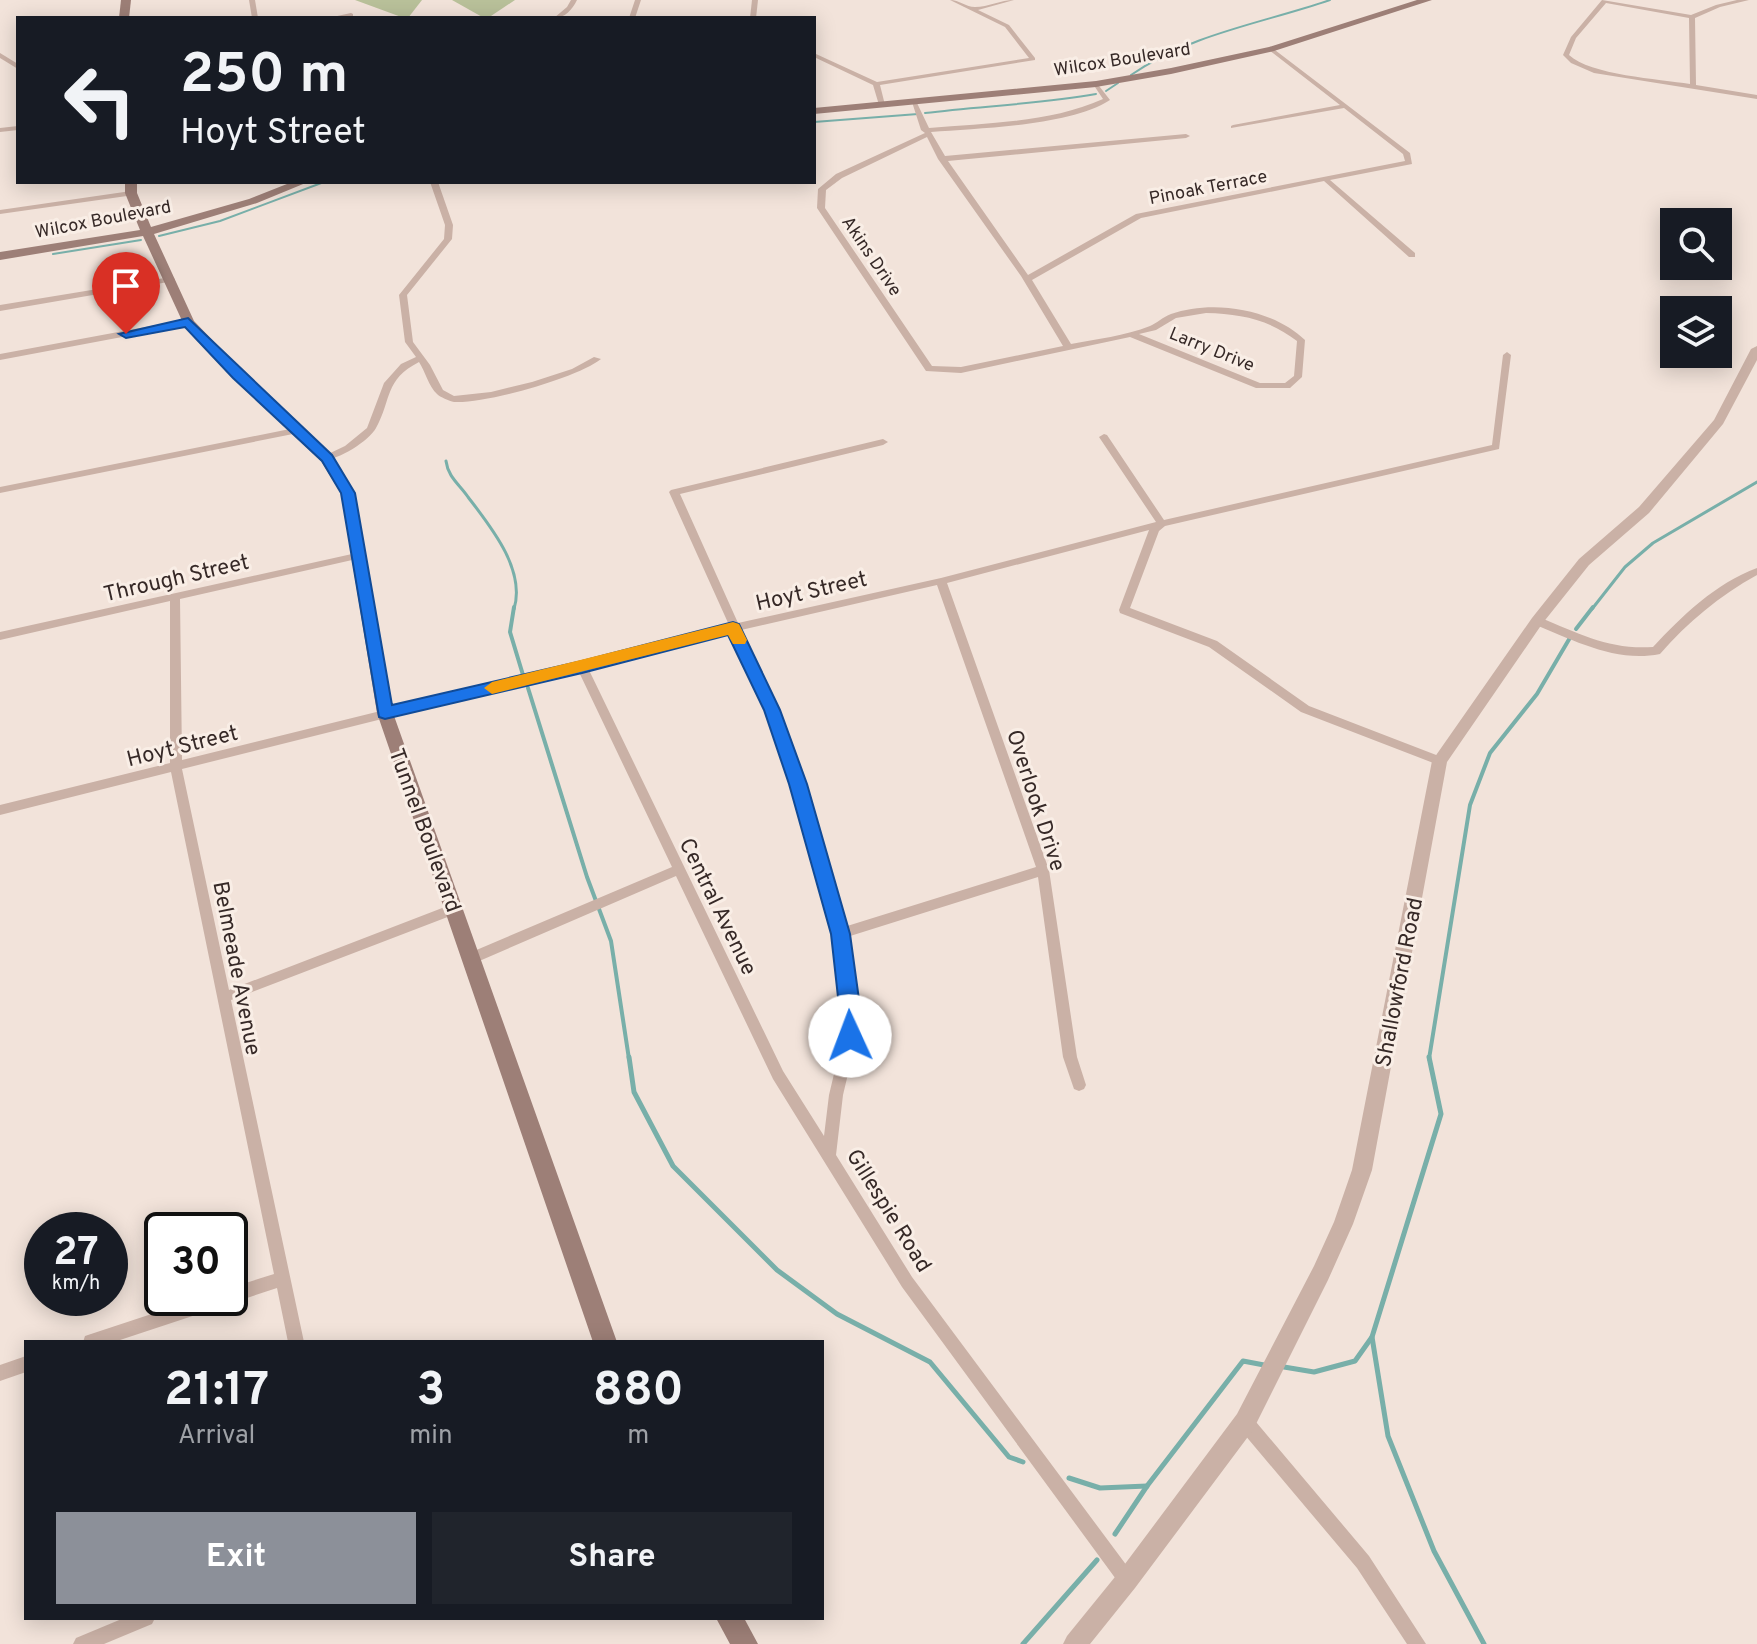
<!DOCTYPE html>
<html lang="en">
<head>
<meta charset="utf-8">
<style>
  :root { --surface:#171b24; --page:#20242c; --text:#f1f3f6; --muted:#9ea1a6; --accent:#8c9099 }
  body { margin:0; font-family:Overpass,sans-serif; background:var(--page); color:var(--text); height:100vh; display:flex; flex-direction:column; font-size:30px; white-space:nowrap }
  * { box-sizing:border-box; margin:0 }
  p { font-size:26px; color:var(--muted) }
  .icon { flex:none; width:44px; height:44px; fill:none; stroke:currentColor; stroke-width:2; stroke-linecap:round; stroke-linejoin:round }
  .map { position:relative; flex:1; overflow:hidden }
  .sheet { position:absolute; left:24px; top:1340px; width:800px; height:280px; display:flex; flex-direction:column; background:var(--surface); border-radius:0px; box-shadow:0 4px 20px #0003 }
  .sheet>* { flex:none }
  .hud { position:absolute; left:16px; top:16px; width:800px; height:168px; border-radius:0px; box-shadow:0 4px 20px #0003; background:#171b24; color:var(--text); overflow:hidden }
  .buttons { position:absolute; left:1660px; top:208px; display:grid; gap:16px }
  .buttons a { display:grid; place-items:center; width:72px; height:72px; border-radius:0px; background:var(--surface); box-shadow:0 4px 20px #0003; font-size:40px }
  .speed { position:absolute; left:24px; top:1212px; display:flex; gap:16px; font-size:40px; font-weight:700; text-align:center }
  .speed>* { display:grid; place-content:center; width:104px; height:104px; border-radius:50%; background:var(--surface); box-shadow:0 4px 20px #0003; line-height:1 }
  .speed small { font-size:20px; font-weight:400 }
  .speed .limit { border:4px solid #111; border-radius:12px; background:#fff; color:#111 }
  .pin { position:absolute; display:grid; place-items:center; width:68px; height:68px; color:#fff; margin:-82px -34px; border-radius:50% 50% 50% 0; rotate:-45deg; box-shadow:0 0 8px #0007 }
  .pin .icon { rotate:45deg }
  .me { position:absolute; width:88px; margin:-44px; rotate:358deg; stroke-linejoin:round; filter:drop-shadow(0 0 6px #0008) }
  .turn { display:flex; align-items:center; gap:28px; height:168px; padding:0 32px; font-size:36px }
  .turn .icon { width:104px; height:104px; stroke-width:2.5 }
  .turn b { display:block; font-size:56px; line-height:68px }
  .eta { display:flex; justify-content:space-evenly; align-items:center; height:136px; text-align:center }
  .eta b { font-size:48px; font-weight:700; line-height:56px }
  .primary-button { display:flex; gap:16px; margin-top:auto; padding:16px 32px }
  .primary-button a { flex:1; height:92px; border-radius:0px; background:var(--accent); color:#fff; font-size:32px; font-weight:700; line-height:92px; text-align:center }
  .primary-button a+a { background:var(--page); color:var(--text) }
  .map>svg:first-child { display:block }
  .green { fill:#b9c19a }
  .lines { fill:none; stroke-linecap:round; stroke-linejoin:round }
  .stream-far3 { stroke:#78afa9; stroke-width:2 }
  .stream-far2 { stroke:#78afa9; stroke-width:3 }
  .stream-far1 { stroke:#78afa9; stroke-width:4 }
  .stream { stroke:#78afa9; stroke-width:5 }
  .minor { fill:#cab1a6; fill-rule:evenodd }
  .tertiary { fill:#cab1a6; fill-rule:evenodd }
  .secondary { fill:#9d7f77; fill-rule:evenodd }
  .route { fill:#1a73e8; stroke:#114b97; stroke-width:2 }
  .slow { fill:#f59e0b }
  .labels { text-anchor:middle; stroke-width:6; stroke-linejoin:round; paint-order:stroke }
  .far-street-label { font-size:18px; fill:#362927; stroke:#f9eee6 }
  .street-label { font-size:22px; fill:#362927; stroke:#f9eee6 }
</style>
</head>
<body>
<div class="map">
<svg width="1757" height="1644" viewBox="0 0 1757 1644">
  <rect width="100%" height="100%" fill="#f2e3da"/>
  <g class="green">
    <polygon points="355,0 422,0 408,18 404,18"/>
    <polygon points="452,0 515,0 488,18 484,18"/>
  </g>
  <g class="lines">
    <g class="stream-far3">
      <path d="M1131 75C1190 34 1263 23 1330 0"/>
      <polyline points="1106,91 1118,83"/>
      <path d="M925 113C982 106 1040 104 1096 94"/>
      <polyline points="814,122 918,114"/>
      <polyline points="159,236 220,221 324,182"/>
      <polyline points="53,254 141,240"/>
    </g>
    <g class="stream-far2">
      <path d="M446 461C448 477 459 484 468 497 491 527 526 570 514 609"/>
      <polyline points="1592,609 1625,567 1653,543 1757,482"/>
    </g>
    <g class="stream-far1">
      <polyline points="514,607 510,632 523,675"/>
      <polyline points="1576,629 1593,607"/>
      <polyline points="528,688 587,877 611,941 629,1059"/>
      <polyline points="1429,1059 1470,805 1490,753 1537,694 1571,636"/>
    </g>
    <g class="stream">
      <polyline points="629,1057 634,1092 673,1166 777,1270 837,1314 930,1362 1009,1457 1023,1462"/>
      <polyline points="1372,1337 1388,1436 1434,1551 1484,1644"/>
      <polyline points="1284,1367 1314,1372 1355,1361 1372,1337 1441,1114 1429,1057"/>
      <polyline points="1069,1478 1100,1488 1147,1486"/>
      <polyline points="1115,1534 1147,1486 1243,1361 1264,1365"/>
      <polyline points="1023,1644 1097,1560"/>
    </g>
    <g class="minor">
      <polygon points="249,0 255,0 258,18 252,18"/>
      <path d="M571 0H577C572 10 565 18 554 18L567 7Z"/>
      <polygon points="635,0 641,0 635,18 629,18"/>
      <polygon points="752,0 758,0 756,18 750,18"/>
      <path d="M950 0C959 0 966 7 975 7 988 7 1001 0 1014 0L978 10 1009 25 1035 58V60L880 85 885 105 882 107 879 105 873 85 814 57V53L816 54 877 82 1029 58 1005 27Z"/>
      <path d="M1602 0 1691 15 1716 5 1737 0H1749L1720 7 1695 18 1696 85 1757 95V99L1594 73 1571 63 1563 55 1571 37ZM1606 3 1689 18 1690 84C1659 79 1590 75 1569 55L1576 38Z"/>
      <polygon points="351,13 353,14 353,16 328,18"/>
      <path d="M1271 47 1410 153 1412 164 1330 180 1415 253V257H1409L1324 181 1141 218 1032 280 1071 344C1096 339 1125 336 1150 326 1157 323 1163 317 1171 314 1213 299 1273 309 1305 340L1302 377 1290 388H1256L1130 337 961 373 926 371 817 208 818 189 836 174 925 133 921 130 912 102 917 103 929 128C987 123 1049 123 1103 99L1093 84 1096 82 1110 100C1070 126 980 128 931 132L945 156 1186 134 1190 136 1186 138 948 161 1028 275 1136 214 1405 161 1403 154 1344 108 1231 128V126L1233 125 1340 105 1269 50 1268 49ZM927 137 938 159 1021 276 1063 346 961 367 932 366 825 208 826 190 842 178ZM1206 313C1241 314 1268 319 1297 341L1294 376 1285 383H1260L1139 334 1156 330 1176 318Z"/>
      <polygon points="0,53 18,64 18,69 0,58"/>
      <polygon points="18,126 18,130 0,132 0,128"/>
      <path d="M430 182H438L453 225 452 239 407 295 413 342 430 365 443 390 454 396 491 392 532 382 572 369 594 357 601 359C577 378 485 404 454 402 449 401 440 397 437 394 429 387 425 371 419 362 384 380 392 399 376 428 369 441 338 460 324 460V456L345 446 367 428 384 383 401 364 416 357 405 342 399 295 444 239 445 225Z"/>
      <polygon points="131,191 135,193 134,195 0,214 0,210"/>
      <polygon points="171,277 175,279 174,281 0,311 0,305"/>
      <polygon points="188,319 192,322 191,324 0,360 0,354"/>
      <path d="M1507 352 1511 355 1499 449 1165 526 1159 531 1130 608 1217 641 1309 706 1444 758 1446 761 1444 764H1436L1301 712 1209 647 1120 613 1119 610 1149 530 947 583 1049 870 1077 1057 1086 1085 1084 1089 1079 1091 1074 1089 1063 1057 1038 877 847 937 858 1014 857 1036 843 1095 836 1155 912 1277 1133 1574 1136 1580 1133 1586 1127 1589 1121 1586 902 1287 773 1079 676 876 477 962 472 964 467 962 466 958 467 954 672 867 578 670 182 769 229 990 450 905 454 904 458 905 460 909 458 913 231 1000 304 1342H288L277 1288 114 1342H83L85 1336 91 1334 200 1298H230V1288L274 1274 171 772 0 815V805L170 763V601L0 640V632L361 552 365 553 366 555 361 558 180 599 182 760 729 625 669 492 671 490 883 439 888 442 883 445 680 494 738 623 941 578 1156 522 1099 437 1104 434 1107 435 1164 520 1492 445 1503 355ZM937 585 1036 867 844 927 804 784 778 710 741 630ZM732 632 766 710 792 784 834 934 844 1014 843 1036 829 1095 824 1136 783 1071 588 668Z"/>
      <polygon points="295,428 298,429 298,433 0,493 0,487"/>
      <path d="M1757 568V575C1719 596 1688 622 1660 654 1615 663 1574 640 1533 624L1532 621 1533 618H1541C1580 634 1610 650 1653 647 1682 616 1716 583 1757 568Z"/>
      <polygon points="26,1356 26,1372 0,1381 0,1365"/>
      <polygon points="1245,1414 1251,1416 1369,1556 1426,1644 1407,1644 1357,1568 1239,1428 1237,1422 1239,1416"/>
      <polygon points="124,1618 155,1618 152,1624 104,1644 73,1644 76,1638"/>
    </g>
    <polygon class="tertiary" points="1757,346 1757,360 1723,424 1649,513 1589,565 1542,624 1447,762 1372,1170 1353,1224 1328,1280 1253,1430 1135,1588 1090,1644 1063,1644 1067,1636 1119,1572 1237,1414 1314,1266 1334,1222 1352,1170 1432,761 1532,618 1579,559 1639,507 1714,420 1751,349"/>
    <g class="secondary">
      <polygon points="121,0 131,0 129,18 119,18"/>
      <polygon points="1417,0 1432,0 1274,51 1171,74 1096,87 814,114 814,108 1096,81 1171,68 1269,47"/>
      <polygon points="125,182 137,182 137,193 151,227 249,199 292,182 308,182 257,203 154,234 194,321 243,372 332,455 355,493 393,713 617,1342 593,1342 377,713 341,493 321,461 233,378 184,325 143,236 0,260 0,252 140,230 125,193"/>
      <polygon points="716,1618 744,1618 758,1644 730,1644"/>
    </g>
  </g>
  <polygon class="route" points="188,318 332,455 355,493 392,705 582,661 733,622 739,624 780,710 807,784 850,934 861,1014 857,1042 850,1045 843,1042 831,934 789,784 764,710 728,635 582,673 385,719 379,717 341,493 322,461 233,378 185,327 126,338 119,334"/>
  <polygon class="slow" points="733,622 739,624 747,640 745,644 733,644 728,635 492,694 484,688 492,682"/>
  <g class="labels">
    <g class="far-street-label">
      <text transform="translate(1122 59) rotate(-9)" y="6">Wilcox Boulevard</text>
      <text transform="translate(1208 187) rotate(-11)" y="6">Pinoak Terrace</text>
      <text transform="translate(103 219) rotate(-11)" y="6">Wilcox Boulevard</text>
      <text transform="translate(872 256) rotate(56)" y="6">Akins Drive</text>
      <text transform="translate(1212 349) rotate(22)" y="6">Larry Drive</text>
    </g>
    <g class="street-label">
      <text transform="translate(176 577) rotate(-13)" y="8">Through Street</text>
      <text transform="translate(811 590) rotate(-13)" y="8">Hoyt Street</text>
      <text transform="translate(182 745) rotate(-14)" y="8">Hoyt Street</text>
      <text transform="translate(1037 800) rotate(72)" y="8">Overlook Drive</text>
      <text transform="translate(426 830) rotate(70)" y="8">Tunnel Boulevard</text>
      <text transform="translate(719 906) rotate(64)" y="8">Central Avenue</text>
      <text transform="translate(238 968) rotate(79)" y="8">Belmeade Avenue</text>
      <text transform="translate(1398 982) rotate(-79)" y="8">Shallowford Road</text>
      <text transform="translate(890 1210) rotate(58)" y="8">Gillespie Road</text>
    </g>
  </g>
</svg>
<div class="buttons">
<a><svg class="icon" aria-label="search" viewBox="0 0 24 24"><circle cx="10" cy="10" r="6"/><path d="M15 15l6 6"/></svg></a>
<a><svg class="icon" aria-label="layers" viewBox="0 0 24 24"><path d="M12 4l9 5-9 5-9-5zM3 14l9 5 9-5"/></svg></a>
</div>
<div class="speed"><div>27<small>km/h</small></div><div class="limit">30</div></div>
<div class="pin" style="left:126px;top:334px;background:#d93025"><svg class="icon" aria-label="arrive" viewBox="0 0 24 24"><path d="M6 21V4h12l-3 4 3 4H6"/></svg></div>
<svg class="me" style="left:850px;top:1036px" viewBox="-20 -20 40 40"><circle r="19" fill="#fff"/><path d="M0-13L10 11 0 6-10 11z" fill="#1a73e8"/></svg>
<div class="hud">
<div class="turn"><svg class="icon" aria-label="left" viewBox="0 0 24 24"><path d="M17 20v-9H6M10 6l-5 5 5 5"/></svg><div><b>250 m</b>Hoyt Street</div></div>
</div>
<section class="sheet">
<div class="eta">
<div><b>21:17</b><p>Arrival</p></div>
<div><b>3</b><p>min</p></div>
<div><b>880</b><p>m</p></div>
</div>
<div class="primary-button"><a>Exit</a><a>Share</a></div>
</section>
</div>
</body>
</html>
